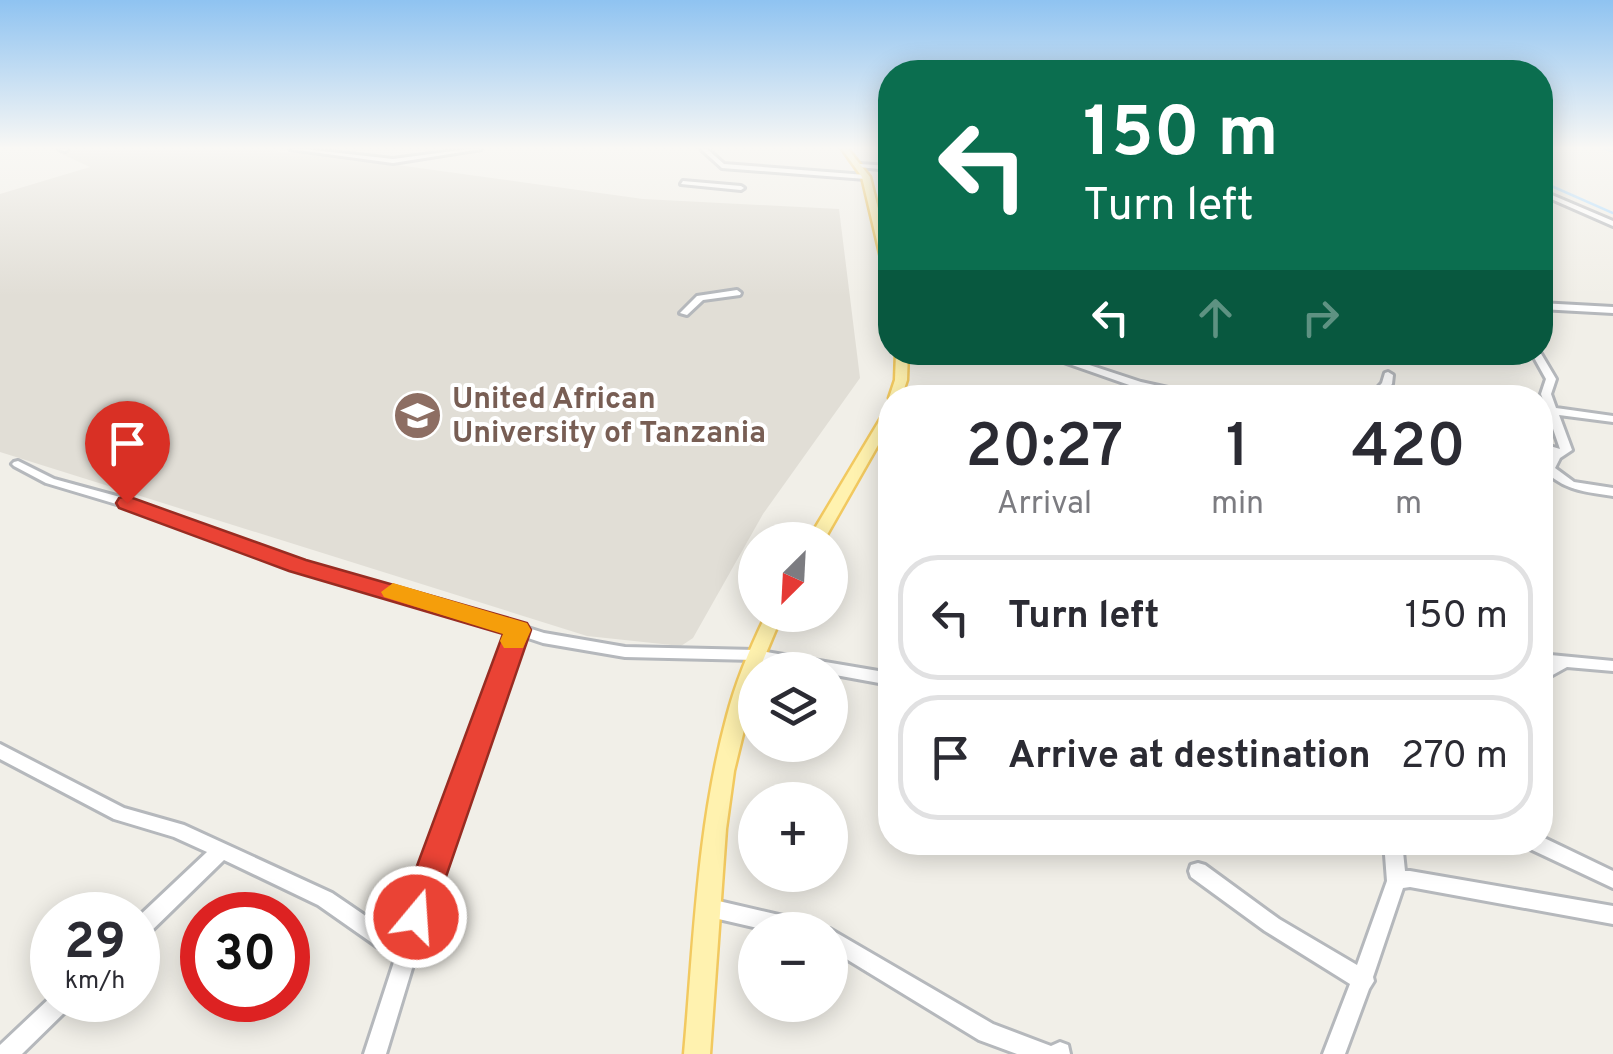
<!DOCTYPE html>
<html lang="en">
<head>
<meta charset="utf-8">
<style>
  :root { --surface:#fff; --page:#f7f7f7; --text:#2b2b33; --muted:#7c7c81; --line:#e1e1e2 }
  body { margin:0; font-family:Overpass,sans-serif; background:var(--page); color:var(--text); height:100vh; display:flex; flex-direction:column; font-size:38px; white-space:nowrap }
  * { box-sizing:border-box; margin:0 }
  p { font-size:32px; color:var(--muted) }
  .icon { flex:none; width:55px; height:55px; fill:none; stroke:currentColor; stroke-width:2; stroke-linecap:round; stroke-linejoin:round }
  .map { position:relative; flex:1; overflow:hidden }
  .details { position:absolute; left:878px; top:385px; width:675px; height:470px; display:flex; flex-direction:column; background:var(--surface); border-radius:40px; box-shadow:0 5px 25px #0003 }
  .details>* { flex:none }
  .guide { position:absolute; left:878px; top:60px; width:675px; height:305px; border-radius:40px; box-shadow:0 5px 25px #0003; background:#0b6e4f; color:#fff; overflow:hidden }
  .needle { width:65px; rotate:204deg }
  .tools { position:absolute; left:738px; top:522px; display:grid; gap:20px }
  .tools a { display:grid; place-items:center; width:110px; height:110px; border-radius:50%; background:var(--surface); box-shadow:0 5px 25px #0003; font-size:50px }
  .speed { position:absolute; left:30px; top:892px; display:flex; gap:20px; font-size:50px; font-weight:700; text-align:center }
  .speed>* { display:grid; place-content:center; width:130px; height:130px; border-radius:50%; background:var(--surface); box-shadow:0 5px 25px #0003; line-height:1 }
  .speed small { font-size:25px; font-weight:400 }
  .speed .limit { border:15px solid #d22; background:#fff; color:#111 }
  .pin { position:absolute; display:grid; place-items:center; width:85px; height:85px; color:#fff; margin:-102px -42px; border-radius:50% 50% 50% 0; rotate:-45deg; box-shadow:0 0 10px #0007 }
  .pin .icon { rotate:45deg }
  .me { position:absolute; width:110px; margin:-55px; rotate:18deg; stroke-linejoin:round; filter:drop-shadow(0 0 8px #0008) }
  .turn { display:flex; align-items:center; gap:35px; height:210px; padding:0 40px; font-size:45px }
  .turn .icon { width:130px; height:130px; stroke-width:2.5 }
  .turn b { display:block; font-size:70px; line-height:85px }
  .lanes { display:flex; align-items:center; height:95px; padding:0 40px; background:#0003; justify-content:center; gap:50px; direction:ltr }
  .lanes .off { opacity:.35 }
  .eta { display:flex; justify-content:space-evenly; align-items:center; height:170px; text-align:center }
  .eta b { font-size:60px; font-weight:600; line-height:70px }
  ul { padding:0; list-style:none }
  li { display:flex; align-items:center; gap:30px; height:125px; margin:0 20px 15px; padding:0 20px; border:5px solid var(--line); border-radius:40px }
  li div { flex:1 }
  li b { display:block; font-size:38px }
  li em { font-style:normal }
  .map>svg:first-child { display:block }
  .education { fill:#e1ded6 }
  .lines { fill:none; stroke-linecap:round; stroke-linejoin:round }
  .stream { stroke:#aadaff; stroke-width:2.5 }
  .minor-casing { stroke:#b5b8bc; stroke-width:6 }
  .major-casing { stroke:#f2c960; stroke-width:5 }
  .minor { fill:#fff; fill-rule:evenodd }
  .major { fill:#fff2af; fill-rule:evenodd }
  .route { fill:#ea4335; stroke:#982c22; stroke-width:2.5 }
  .slow { fill:#f59e0b }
  .labels { text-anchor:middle; stroke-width:8; stroke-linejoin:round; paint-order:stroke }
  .education-label { font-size:30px; font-weight:bold; fill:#785e54; stroke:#fff; text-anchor:start }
</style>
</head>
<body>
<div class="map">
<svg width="1613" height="1054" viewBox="0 0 1613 1054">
  <rect width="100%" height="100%" fill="#f1efe8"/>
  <polygon class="education" points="249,149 332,156 643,199 839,209 860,378 763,514 693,638 681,646 587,636 0,452 0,194 90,167 53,150"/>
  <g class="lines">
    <g class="stream">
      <polyline points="1604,149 1613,151"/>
      <polyline points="1540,181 1613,213"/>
    </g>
    <defs>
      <g id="minor">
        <polygon points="59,149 68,149 65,151"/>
        <polygon points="290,149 304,149 393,159 468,149 481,149 393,163"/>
        <polygon points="701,149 707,149 724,164 866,175 869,177 866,179 722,168"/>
        <polygon points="860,164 890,166 890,170 858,167"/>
        <polygon points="683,181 741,186 744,188 741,190 681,184"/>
        <polygon points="1540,190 1613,221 1613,226 1540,194"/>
        <polygon points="737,290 741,293 740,295 703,300 687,315 680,313 697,296"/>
        <polygon points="1540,303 1613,307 1613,313 1540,309"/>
        <polygon points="1035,352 1050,352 1141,382 1213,398 1189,398 1135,387"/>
        <path d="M1531 352H1540L1556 379 1551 394 1556 408 1613 416V422L1559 415 1572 450 1560 458 1555 468 1574 482 1613 488V496C1586 492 1561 490 1543 468L1551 454 1540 450V443L1560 449 1541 394 1546 379Z"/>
        <polygon points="1388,372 1393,375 1392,384 1379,398 1368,398 1382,383 1385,373"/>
        <polygon points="18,461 54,479 131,500 302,563 443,601 544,633 625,647 755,650 890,673 890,685 830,674 830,670 809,670 755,660 625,657 543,643 522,636 461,807 386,1054 364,1054 395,959 318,905 224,860 145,937 138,939 138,917 207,852 174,837 114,819 0,759 0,744 124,808 184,825 332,893 401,940 443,807 510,632 433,607 292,569 123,506 46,483 14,466 12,464 14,462"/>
        <polygon points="1540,529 1546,533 1547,557 1540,561"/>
        <polygon points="1540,654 1613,661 1613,671 1567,667 1540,682 1540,669 1547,665 1540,664"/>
        <polygon points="1540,836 1613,871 1613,888 1528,848 1525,842 1540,842"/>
        <polygon points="1384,842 1402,842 1405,871 1410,871 1613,906 1613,924 1410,887 1403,888 1373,977 1374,981 1369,989 1345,1054 1323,1054 1350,984 1265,931 1191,877 1189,871 1191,865 1198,863 1205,865 1279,919 1357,965 1387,881"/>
        <polygon points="710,899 805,921 812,923 815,930 766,930 710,917 703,914 700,908 703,902"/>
        <polygon points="830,929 993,1024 1051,1046 1060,1042 1068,1045 1070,1054 1017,1054 979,1040 830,949 830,930 827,930"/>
        <polygon points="52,996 52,1000 73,1000 70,1007 22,1054 0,1054 0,1045"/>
      </g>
      <g id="major">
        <polygon points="842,149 848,149 870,177 890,256 890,278 885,275 862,177"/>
        <polygon points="896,352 908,352 907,380 901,398 890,398 890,400 889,398 895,380"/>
        <polygon points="890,409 890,424 824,540 808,540 884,413"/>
        <path d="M766 615H782L759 670H755V685L734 771 726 829 710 1054H684C694 942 697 826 727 716 736 681 750 648 766 615Z"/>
      </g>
    </defs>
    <use href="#minor" class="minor-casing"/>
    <use href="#major" class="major-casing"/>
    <use href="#minor" class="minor"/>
    <use href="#major" class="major"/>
  </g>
  <linearGradient id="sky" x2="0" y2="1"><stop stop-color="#8fc3f1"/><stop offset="0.5" stop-color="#f9f8f5"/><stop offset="1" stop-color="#f9f8f5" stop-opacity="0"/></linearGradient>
  <rect width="1613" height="296" fill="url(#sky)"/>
  <polygon class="route" points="127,496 306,560 527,623 531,630 428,929 416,934 404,929 398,917 503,634 289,571 119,508 116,503 119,498"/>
  <polygon class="slow" points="393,583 527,623 531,630 523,648 504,648 500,641 503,634 384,597 381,592"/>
  <defs>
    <symbol id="university-disc" viewBox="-11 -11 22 22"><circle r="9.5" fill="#8d6e63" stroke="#fff"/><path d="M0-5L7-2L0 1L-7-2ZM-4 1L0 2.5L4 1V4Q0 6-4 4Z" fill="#fff"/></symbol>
  </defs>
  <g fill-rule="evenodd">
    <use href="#university-disc" x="390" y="388" width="55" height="55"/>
  </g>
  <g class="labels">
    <g class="education-label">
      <text x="452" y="408">United African<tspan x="452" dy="34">University of Tanzania</tspan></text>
    </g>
  </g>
</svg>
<div class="tools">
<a><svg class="needle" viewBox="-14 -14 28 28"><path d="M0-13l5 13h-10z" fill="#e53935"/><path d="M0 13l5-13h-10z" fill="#7c7c81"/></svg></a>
<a><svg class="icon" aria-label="layers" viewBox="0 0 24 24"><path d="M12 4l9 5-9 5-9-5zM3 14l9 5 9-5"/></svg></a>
<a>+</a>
<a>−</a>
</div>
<div class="speed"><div>29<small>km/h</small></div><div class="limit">30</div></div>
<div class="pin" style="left:127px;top:503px;background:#d93025"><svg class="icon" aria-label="arrive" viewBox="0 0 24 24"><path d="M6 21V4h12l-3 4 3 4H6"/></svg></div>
<svg class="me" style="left:416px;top:917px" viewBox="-20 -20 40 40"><circle r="17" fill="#ea4335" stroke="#fff" stroke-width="3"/><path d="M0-11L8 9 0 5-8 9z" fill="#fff"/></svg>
<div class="guide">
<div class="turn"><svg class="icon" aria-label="left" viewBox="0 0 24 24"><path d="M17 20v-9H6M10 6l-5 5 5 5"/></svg><div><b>150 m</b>Turn left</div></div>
<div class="lanes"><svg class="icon" aria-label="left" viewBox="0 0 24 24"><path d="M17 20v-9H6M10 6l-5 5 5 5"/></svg><svg class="icon off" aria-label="ahead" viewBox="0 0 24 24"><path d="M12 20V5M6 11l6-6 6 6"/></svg><svg class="icon off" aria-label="right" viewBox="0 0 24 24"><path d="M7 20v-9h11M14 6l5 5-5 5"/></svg></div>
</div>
<section class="details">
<div class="eta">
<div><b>20:27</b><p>Arrival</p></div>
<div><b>1</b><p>min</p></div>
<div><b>420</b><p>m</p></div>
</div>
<ul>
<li><svg class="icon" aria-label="left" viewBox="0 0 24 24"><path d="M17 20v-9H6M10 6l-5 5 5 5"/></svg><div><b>Turn left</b></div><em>150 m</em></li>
<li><svg class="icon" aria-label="arrive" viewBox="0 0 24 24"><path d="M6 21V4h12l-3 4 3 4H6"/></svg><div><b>Arrive at destination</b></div><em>270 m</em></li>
</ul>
</section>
</div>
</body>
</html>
